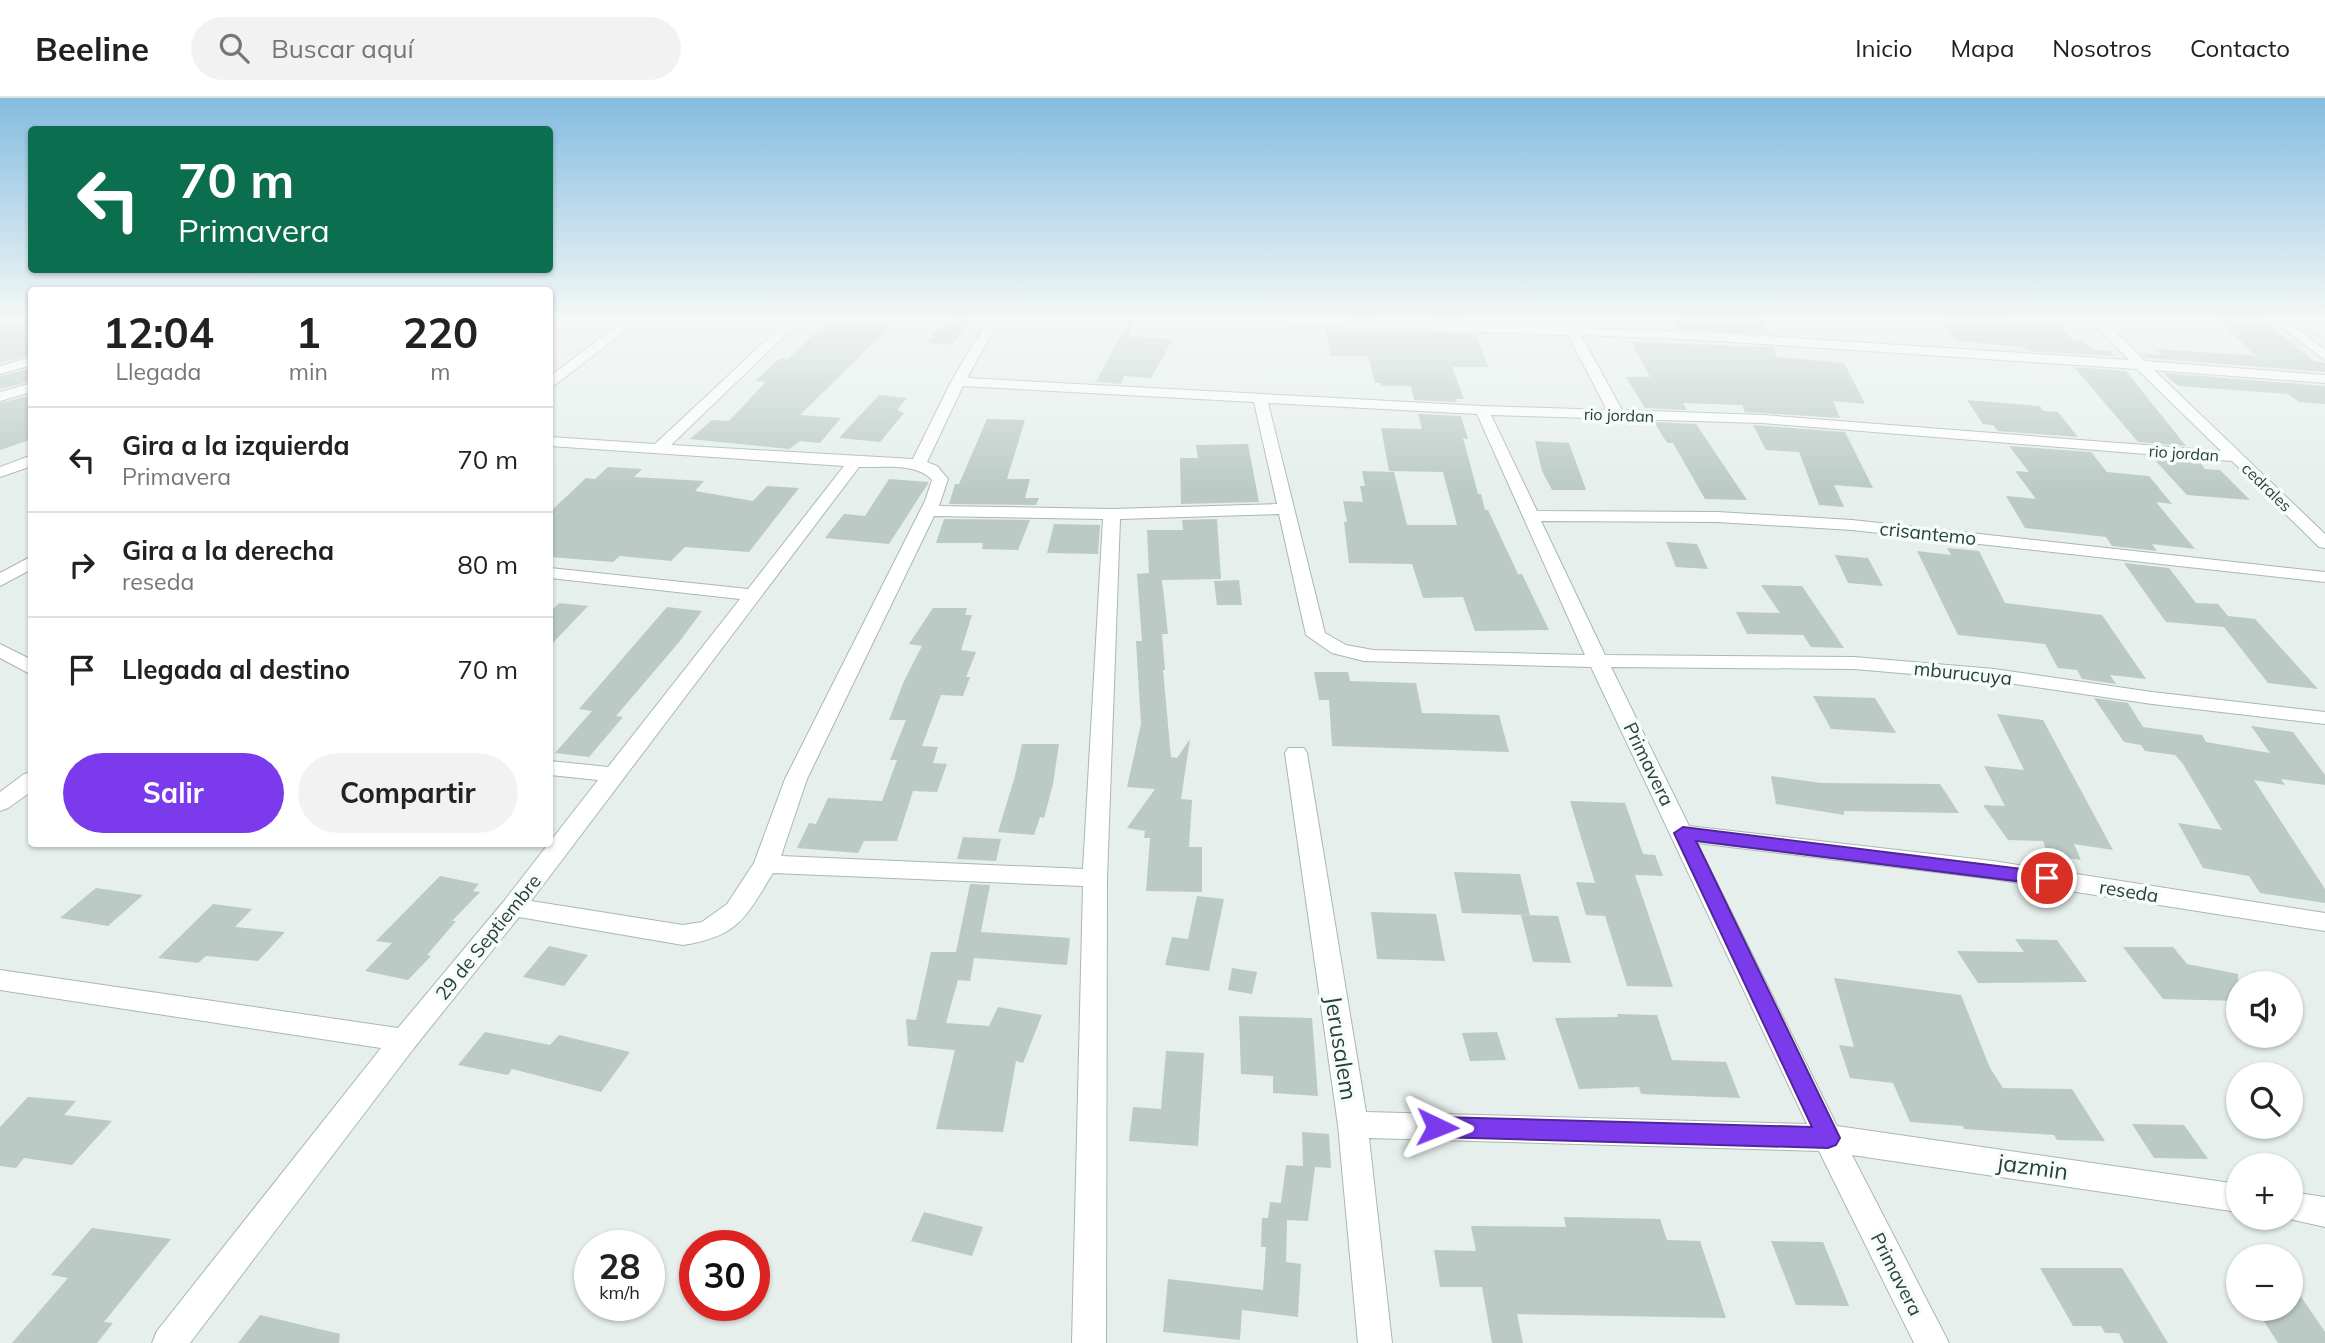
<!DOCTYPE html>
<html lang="es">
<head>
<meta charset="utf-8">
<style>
  :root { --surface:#fff; --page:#f2f2f2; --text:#222; --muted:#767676; --line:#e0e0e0; --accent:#7c3aed }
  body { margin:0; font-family:Mulish,sans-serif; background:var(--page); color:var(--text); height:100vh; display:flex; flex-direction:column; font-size:26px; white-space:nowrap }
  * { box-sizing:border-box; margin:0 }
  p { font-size:23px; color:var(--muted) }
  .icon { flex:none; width:38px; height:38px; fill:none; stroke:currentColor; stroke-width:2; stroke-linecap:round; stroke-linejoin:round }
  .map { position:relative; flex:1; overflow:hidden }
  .drawer { position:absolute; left:28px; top:189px; width:525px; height:560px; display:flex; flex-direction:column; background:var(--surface); border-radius:7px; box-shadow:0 2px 5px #0004 }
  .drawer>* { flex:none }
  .hud { position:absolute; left:28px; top:28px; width:525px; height:147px; border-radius:7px; box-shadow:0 2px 5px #0004; background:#0b6e4f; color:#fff; overflow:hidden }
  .tools { position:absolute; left:2226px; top:873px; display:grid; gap:14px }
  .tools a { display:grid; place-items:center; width:77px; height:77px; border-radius:50%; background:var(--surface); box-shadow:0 2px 5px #0004; font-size:35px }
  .speed { position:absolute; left:574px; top:1132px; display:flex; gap:14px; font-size:35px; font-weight:700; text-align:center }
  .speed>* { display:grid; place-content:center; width:91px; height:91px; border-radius:50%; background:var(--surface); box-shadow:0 2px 5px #0004; line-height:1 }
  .speed small { font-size:18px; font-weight:400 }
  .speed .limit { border:10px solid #d22; background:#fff; color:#111 }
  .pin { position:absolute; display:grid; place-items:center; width:60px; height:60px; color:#fff; margin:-30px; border:4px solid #fff; border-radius:50%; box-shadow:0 2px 7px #0007 }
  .me { position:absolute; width:77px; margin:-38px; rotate:92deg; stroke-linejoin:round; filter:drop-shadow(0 0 5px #0008) }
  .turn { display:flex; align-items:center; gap:24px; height:147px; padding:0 35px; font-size:32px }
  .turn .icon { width:91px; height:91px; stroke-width:2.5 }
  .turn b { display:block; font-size:49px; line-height:60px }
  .eta { display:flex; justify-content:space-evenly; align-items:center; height:119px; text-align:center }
  .eta b { font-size:42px; font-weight:700; line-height:49px }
  .button { display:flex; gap:14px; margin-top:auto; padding:14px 35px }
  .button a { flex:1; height:80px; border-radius:42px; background:var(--accent); color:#fff; font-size:28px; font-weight:700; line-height:80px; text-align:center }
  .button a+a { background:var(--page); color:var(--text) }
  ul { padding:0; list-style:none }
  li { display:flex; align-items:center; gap:21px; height:105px; padding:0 35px; border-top:2px solid var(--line) }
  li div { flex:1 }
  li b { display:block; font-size:26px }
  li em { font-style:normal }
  header { display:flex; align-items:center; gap:42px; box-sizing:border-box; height:98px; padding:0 35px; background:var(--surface); border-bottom:2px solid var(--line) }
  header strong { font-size:33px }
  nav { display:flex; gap:38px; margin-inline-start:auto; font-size:24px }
  .search { width:490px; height:63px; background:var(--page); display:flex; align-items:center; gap:18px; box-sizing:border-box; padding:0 24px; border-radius:38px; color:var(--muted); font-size:26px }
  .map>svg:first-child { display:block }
  .building { fill:#bbcac4 }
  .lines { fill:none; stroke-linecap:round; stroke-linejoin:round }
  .minor-casing { stroke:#a8b8b2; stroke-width:2 }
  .minor { fill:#fff; fill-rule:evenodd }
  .route { fill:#7c3aed; stroke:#51269a; stroke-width:2 }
  .labels { text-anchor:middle; stroke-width:7; stroke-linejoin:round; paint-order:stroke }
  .far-street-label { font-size:16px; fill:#24423a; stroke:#f7fbf9 }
  .street-label { font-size:19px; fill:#24423a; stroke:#f7fbf9 }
  .near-street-label { font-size:23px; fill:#24423a; stroke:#f7fbf9 }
</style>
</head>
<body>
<header>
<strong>Beeline</strong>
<div class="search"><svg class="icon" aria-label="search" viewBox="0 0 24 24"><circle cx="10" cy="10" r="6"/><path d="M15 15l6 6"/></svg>Buscar aquí</div>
<nav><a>Inicio</a><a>Mapa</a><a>Nosotros</a><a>Contacto</a></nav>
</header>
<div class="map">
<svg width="2325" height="1245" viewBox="0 0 2325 1245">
  <rect width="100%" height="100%" fill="#e6efeb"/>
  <g class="building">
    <polygon points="0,218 32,218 32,257 0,265"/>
    <polygon points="950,218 975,218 952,247 925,245"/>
    <polygon points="1323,218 1467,218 1469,223"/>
    <polygon points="1674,218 1761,218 1768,236 1677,231"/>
    <polygon points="1937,218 2006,218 2010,223 2060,227 2072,242 2084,243 2093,252 2110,253 2115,258 2026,253 2024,249 1955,243"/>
    <polygon points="2213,218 2262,220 2312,262 2325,265 2325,274 2146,260 2141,255 2162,257 2157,251 2257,258"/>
    <polygon points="830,221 894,225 800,317 841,320 820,345 800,343 789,351 690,341 712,322 729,323 766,284 755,283 780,260 788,261"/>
    <polygon points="1129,222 1131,222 1130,238 1173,241 1151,280 1124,278 1121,286 1096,284"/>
    <polygon points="1326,231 1475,236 1489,269 1452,269 1464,301 1456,301 1457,304 1414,302 1411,288 1381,288 1380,285 1375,285 1368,258 1331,258"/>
    <polygon points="1632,244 1773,249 1777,259 1844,265 1865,306 1833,303 1840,320 1745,314 1742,307 1683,305 1687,312 1645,310 1626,279 1650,279"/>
    <polygon points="2074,269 2126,273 2186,348 2138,344"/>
    <polygon points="32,270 32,283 0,291 0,278"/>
    <polygon points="2163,275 2325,288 2325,306 2299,304 2288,296 2178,288"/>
    <polygon points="32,297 32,341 0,352 0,305"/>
    <polygon points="879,297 907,300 897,312 904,315 880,344 839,340"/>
    <polygon points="1967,302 2040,308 2043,313 2058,314 2078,339 1998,333 1993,327 1983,326"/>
    <polygon points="1418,316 1461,318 1468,341 1463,340 1478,396 1481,396 1485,412 1488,412 1518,476 1522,476 1549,532 1475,533 1463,499 1423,500 1412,466 1349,465 1344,424 1347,424 1343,403 1363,404 1360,388 1365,388 1362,373 1394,374 1407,427 1457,427 1443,374 1389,373 1381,330 1422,331"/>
    <polygon points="987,321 1025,322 1007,381 1030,381 1025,400 1039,400 1036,407 949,406 955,386 959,386"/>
    <polygon points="1654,324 1696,326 1747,402 1705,401 1673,345 1667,345"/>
    <polygon points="1753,327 1845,334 1873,390 1834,387 1844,409 1819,407 1799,354 1766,352"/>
    <polygon points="1535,343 1569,345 1586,392 1552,392 1542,373"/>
    <polygon points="1248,346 1259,404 1181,406 1180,360 1198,360 1196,347"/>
    <polygon points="2009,348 2091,354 2107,374 2149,378 2172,406 2156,404 2195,451 2152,446 2157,453 2112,448 2106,439 2025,430 2006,398 2036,401 2015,373 2029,374"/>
    <polygon points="2152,359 2199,363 2205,371 2220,372 2250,402 2187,397"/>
    <polygon points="608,369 642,371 634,379 704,383 695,393 753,403 767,388 799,390 749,454 685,449 671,463 620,458 613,464 550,459 550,414 586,380 595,381"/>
    <polygon points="889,381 929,384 889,446 825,440 844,416 865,418"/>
    <polygon points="944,421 1030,422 1018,452 982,451 983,445 936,445"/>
    <polygon points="1217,421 1221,481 1162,482 1168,536 1162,536 1165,572 1163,572 1171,659 1177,660 1190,641 1181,701 1192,702 1189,749 1202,749 1202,794 1146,793 1150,740 1144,740 1145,733 1127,730 1155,691 1127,689 1141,626 1136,543 1142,543 1137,476 1149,475 1147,432 1183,432 1182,422"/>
    <polygon points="1054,426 1100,427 1098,456 1047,455"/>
    <polygon points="1666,444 1697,446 1708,471 1676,469"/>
    <polygon points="1947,450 1979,453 2005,505 2102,517 2146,581 2110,577 2116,586 2082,581 2077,572 2058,570 2045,546 1958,537 1917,453 1951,457"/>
    <polygon points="1835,457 1868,460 1883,488 1848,485"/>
    <polygon points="2124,465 2169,470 2196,505 2218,506 2228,518 2255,521 2318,591 2268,585 2224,529 2166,524"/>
    <polygon points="1239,482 1242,507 1217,507 1214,483"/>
    <polygon points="1761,487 1802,488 1844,550 1811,549 1803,537 1747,536 1736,514 1780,515"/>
    <polygon points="559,505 588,508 550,548 550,514"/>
    <polygon points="667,509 702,513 680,543 616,618 623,619 589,659 555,655 592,613 579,611"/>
    <polygon points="933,510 967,510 965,517 972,517 961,552 976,554 966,579 970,579 963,598 941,597 922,648 938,649 933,665 947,666 937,694 913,693 897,743 864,743 858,755 797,750 809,725 816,726 828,700 882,703 897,662 890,662 906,622 889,622 904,583 922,548 909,546"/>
    <polygon points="1314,574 1348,574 1350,583 1416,585 1422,615 1499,617 1509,654 1332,648 1329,602 1319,602"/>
    <polygon points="1813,598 1875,600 1896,635 1831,631"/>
    <polygon points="2094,600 2128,605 2143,629 2202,637 2206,644 2270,655 2251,628 2293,634 2325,677 2325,687 2281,681 2285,687 2254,682 2325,791 2325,805 2260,795 2249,778 2203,770 2178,725 2222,732 2183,666 2175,657 2145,653 2141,647 2124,644"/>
    <polygon points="1997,616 2043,622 2113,752 2074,746 2081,762 2048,757 2043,743 2008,742 1983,707 2005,708 1984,668 2024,672"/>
    <polygon points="1022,646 1059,646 1053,686 1044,720 1040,719 1034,737 998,734 1015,678"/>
    <polygon points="1771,678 1821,685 1940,686 1959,715 1844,713 1844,717 1776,706"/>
    <polygon points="1570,703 1625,705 1643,756 1655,757 1663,778 1635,777 1673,889 1627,888 1605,818 1586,817 1576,784 1595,785"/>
    <polygon points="963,739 1001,741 996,763 957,761"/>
    <polygon points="1454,774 1520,776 1530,817 1462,815"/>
    <polygon points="440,778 479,786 473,793 480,794 452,823 456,823 427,857 431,858 408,882 365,873 392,845 376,843"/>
    <polygon points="970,786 990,787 981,834 1070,840 1067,867 974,860 970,883 958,882 946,925 989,928 998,909 1042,917 1023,965 1016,963 1003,1034 936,1031 955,952 908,948 906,921 916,922 931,854 956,854"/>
    <polygon points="96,790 143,797 108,828 60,820"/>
    <polygon points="1197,798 1224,801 1209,873 1165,867 1172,839 1188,841"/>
    <polygon points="213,806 252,811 235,829 285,834 258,863 206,858 198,865 158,860"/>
    <polygon points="1371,814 1436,816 1445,863 1377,861"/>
    <polygon points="1521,817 1558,818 1571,865 1533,864"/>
    <polygon points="2015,841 2057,842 2087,884 1978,885 1957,853 2024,854"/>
    <polygon points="549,848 588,857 564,888 523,879"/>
    <polygon points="2123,849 2173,849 2187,866 2238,876 2238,903 2163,901"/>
    <polygon points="1232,870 1257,874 1252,896 1228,892"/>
    <polygon points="1834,880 1961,897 1990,970 2003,990 2072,991 2105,1043 2057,1042 2054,1037 1964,1031 1963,1028 1910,1024 1893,985 1850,980 1839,947 1854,949"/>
    <polygon points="1617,916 1657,917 1672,962 1726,964 1740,1000 1641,996 1639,989 1579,991 1555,920 1618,919"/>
    <polygon points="1239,918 1312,920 1318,998 1273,995 1273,978 1241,976"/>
    <polygon points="485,934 550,947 559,937 630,954 601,994 512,971 508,977 458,967"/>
    <polygon points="1497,934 1506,962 1470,963 1462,935"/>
    <polygon points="1166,953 1204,955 1198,1048 1129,1043 1133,1009 1161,1011"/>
    <polygon points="28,999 76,1003 64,1017 112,1023 72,1067 24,1060 16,1070 0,1068 0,1029"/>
    <polygon points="2132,1026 2184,1027 2208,1061 2154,1060"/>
    <polygon points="1302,1034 1329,1036 1331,1070 1315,1069 1308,1123 1287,1122 1286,1164 1301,1166 1298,1219 1242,1212 1240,1242 1163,1234 1168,1181 1263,1192 1266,1149 1261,1149 1262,1120 1268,1120 1270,1104 1281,1105 1286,1067 1303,1068"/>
    <polygon points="924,1114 983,1129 972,1158 911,1143"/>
    <polygon points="1564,1119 1660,1121 1667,1142 1700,1143 1726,1220 1517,1216 1523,1245 1492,1245 1482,1189 1440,1189 1434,1152 1476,1153 1471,1128 1566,1129"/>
    <polygon points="92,1130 171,1141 104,1224 113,1225 97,1245 12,1245 68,1180 51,1177"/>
    <polygon points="1771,1143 1823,1144 1849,1208 1796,1207"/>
    <polygon points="2040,1170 2122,1170 2168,1245 2124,1245 2119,1235 2105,1235 2101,1228 2073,1228"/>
    <polygon points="2291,1184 2325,1234 2325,1245 2278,1245 2256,1211 2291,1211"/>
    <polygon points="260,1217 340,1236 339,1245 238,1245"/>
  </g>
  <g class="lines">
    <defs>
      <g id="minor">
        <polygon points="630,218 644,218 555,287 550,288 550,278"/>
        <path d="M792 218H805L671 347 913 361 951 284 990 218H1002L967 280 1482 308 1607 312 1568 237 1145 222 1139 218H1245L1564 229 1558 218H1570L1577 230 1702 234 2129 262 2087 218H2100L2145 263 2325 277V285L2154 272 2325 436V450L2319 449 2232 363 1763 325 1491 317 1537 413 1717 414 1852 422 2325 474V484L1852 432 1717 424 1541 423 1605 557 1854 559 1994 571 2152 594 2325 614V626L2152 606 1994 583 1854 571 1611 569 1689 728 1993 763 2325 815V833L1993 781 1697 745 1837 1028 2238 1086V1114L1852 1057 1949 1245H1914L1819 1053 1369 1040 1392 1245H1358L1338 1027 1285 655 1288 650H1304L1307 655 1366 1014 1807 1026 1591 569 1364 563 1332 555 1306 537 1279 416 1120 421 1107 780 1106 1245H1072L1083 788 773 775C745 820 739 838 683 847L519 819 414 950 190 1245H152L157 1233 381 950 0 892V872L398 930 504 803 598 682 550 677V663L608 669 740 501 550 480V470L748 491 844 368 550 348V339L655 346ZM1581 237 1702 242 2137 271 2221 353 1763 317 1622 312ZM963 288 1254 304 1277 406 1112 411 939 408 948 381 937 368 927 364ZM1268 305 1477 316 1585 557 1373 552 1346 547 1325 535ZM859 369C882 370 916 364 932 382L925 403 785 681 754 765 727 806 702 824 683 827 531 803ZM934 418 1103 421 1083 771 781 758 807 681Z"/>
        <polygon points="2266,218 2280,218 2325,252 2325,262"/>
        <polygon points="2294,218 2308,218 2325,230 2325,240"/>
        <polygon points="32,259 32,267 0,276 0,268"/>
        <polygon points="32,285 32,294 0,303 0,294"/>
        <polygon points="32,357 32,368 0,379 0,369"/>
        <polygon points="32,458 32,471 0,488 0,475"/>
        <polygon points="0,546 32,562 32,577 0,560"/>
        <polygon points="32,674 32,693 8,710 0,713 0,694 24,676"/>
        <polygon points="2291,1094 2325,1099 2325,1129 2285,1120 2291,1120"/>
      </g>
    </defs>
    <use href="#minor" class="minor-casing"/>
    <use href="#minor" class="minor"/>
  </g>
  <linearGradient id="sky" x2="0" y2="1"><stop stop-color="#84bce0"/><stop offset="0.56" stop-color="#f4f8f6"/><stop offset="1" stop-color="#f4f8f6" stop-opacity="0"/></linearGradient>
  <rect width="2325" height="392" fill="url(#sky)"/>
  <polygon class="route" points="1683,729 2047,774 2054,776 2056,780 2054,785 2047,787 1696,743 1840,1040 1836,1047 1828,1050 1437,1039 1429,1036 1426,1029 1429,1022 1437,1019 1812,1029 1674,735"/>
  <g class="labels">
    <g class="far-street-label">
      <text transform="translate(1619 317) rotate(2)" y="6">rio jordan</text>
      <text transform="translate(2184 355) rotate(4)" y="6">rio jordan</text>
      <text transform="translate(2267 389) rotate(44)" y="6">cedrales</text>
    </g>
    <g class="street-label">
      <text transform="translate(1928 435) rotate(6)" y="7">crisantemo</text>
      <text transform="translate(1963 575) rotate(6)" y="7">mburucuya</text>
      <text transform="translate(1649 666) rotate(64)" y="7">Primavera</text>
      <text transform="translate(2129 793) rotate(9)" y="7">reseda</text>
      <text transform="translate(488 839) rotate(-51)" y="7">29 de Septiembre</text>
      <text transform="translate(1897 1176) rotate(63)" y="7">Primavera</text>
    </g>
    <g class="near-street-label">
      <text transform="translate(1341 950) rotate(81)" y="8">Jerusalem</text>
      <text transform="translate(2033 1069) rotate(8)" y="8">jazmin</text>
    </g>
  </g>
</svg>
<div class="tools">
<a><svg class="icon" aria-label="sound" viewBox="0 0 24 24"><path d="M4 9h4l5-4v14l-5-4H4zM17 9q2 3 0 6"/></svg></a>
<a><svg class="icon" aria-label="search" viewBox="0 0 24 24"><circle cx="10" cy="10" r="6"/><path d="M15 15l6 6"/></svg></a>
<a>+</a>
<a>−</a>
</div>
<div class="speed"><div>28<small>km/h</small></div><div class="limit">30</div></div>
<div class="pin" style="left:2047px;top:780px;background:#d93025"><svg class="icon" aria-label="arrive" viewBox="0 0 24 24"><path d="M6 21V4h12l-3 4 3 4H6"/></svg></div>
<svg class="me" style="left:1437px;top:1029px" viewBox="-20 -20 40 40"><path d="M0-17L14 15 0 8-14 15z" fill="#7c3aed" stroke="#fff" stroke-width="4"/></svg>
<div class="hud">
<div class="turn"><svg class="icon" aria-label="left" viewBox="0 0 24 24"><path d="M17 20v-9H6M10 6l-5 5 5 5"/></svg><div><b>70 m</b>Primavera</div></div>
</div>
<section class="drawer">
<div class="eta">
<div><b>12:04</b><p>Llegada</p></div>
<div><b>1</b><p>min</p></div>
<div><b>220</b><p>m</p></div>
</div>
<ul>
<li><svg class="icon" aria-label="left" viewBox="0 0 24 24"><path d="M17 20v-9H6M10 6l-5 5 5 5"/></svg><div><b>Gira a la izquierda</b><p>Primavera</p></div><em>70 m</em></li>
<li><svg class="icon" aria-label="right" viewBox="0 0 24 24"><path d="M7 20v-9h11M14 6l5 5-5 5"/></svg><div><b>Gira a la derecha</b><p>reseda</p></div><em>80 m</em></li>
<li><svg class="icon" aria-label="arrive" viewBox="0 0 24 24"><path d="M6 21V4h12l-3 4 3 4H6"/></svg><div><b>Llegada al destino</b></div><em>70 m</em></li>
</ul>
<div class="button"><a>Salir</a><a>Compartir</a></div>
</section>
</div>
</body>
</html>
